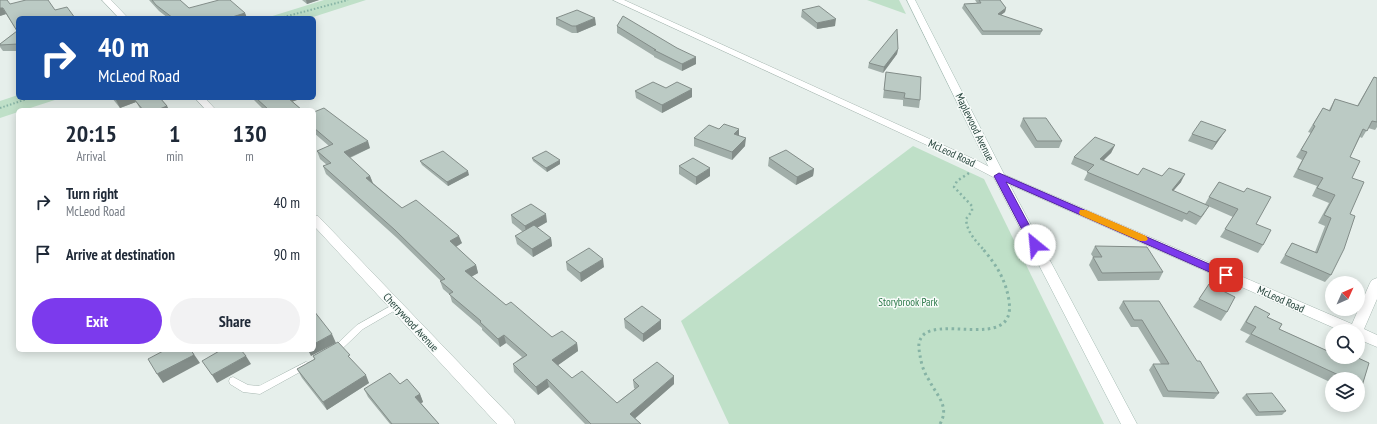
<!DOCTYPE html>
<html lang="en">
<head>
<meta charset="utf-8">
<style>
  :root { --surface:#fff; --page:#f2f2f3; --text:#1f2937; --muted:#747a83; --accent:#7c3aed }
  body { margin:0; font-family:"PT Sans Narrow",sans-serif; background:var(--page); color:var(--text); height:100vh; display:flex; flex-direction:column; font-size:15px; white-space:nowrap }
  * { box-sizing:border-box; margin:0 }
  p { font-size:13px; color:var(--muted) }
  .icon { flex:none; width:22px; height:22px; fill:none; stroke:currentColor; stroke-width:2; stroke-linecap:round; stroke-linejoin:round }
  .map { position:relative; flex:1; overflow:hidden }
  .side { position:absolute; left:16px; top:108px; width:300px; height:244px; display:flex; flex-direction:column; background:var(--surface); border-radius:6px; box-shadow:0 2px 10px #0003 }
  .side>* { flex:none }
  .top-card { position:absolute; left:16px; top:16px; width:300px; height:84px; border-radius:6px; box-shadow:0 2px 10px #0003; background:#1a4fa0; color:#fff; overflow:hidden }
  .needle { width:26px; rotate:45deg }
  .tools { position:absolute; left:1325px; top:276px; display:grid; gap:8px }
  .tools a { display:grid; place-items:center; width:40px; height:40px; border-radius:50%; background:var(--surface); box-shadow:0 2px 10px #0003; font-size:20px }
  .pin { position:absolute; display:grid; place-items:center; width:34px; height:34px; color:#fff; margin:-17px; border-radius:8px; box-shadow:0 2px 6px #0006 }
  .me { position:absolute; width:44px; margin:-22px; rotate:332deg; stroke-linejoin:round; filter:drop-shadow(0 0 3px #0008) }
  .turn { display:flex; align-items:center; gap:14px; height:84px; padding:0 16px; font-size:18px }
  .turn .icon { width:52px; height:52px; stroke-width:2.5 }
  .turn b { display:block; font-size:28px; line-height:34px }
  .eta { display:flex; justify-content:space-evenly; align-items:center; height:68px; text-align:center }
  .eta b { font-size:24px; font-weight:700; line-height:28px }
  .button { display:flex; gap:8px; margin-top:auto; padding:8px 16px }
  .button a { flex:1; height:46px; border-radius:24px; background:var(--accent); color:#fff; font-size:16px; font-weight:700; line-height:46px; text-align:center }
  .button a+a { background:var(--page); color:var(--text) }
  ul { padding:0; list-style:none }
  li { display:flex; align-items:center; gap:12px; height:52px; padding:0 16px }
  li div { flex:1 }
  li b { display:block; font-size:15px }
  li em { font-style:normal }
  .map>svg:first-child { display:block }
  .green { fill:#bfe0c8 }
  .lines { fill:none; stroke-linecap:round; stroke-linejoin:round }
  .lane-casing { stroke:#a8b8b2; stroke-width:1 }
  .street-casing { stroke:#a8b8b2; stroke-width:1 }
  .secondary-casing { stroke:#a4bbb3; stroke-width:1 }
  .path-far2 { stroke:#86b3a5; stroke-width:2; stroke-dasharray:1.5 2; stroke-linecap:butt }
  .path-far1 { stroke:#86b3a5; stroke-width:2.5; stroke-dasharray:2 3; stroke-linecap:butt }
  .path { stroke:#86b3a5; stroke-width:3; stroke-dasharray:2.5 3.5; stroke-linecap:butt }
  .lane { fill:#fff; fill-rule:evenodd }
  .street { fill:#fff; fill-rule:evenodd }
  .secondary { fill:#fff; fill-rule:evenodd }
  .wall { fill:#a1aea9 }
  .shaded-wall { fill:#838d89 }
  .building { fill:#bbcac4; stroke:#838d89 }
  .route { fill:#7c3aed; stroke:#51269a }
  .slow { fill:#f59e0b }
  .labels { text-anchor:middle; stroke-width:3; stroke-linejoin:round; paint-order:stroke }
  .street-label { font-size:11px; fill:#24423a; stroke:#f7fbf9 }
  .park-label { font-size:11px; fill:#2d7a4b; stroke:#f7fbf9 }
</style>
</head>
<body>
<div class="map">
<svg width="1377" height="424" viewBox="0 0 1377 424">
  <rect width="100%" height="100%" fill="#e6efeb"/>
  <g class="green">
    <polygon points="324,0 366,0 310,18 266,18"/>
    <polygon points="867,0 899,0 906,14"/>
    <polygon points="18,95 18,98 61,98 24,110 18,110 18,112 0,118 0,101"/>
    <polygon points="913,146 984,179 1104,424 729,424 681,321"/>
  </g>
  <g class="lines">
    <defs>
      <g id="lane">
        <polygon points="396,303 399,304 400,306 399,308 363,329 343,348 334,352 331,351 330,349 331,347 337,344 357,325"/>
        <polygon points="306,362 309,363 310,365 309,367 260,394 243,392 230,384 229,381 230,378 233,377 248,385 259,386"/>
      </g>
      <g id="street">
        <polygon points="102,0 111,0 128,18 119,18"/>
        <polygon points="613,0 624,0 978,161 1003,174 1352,324 1370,283 1372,280 1377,278 1377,299 1364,329 1377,335 1377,347 1358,339 1358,331 1341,331 995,178 970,165"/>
        <polygon points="195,98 205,98 216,110 206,110"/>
        <polygon points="314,215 318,216 513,419 515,424 497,424 314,226"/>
      </g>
      <polygon id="secondary" points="907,0 915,0 1005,176 1137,424 1121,424 993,176"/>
    </defs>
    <use href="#lane" class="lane-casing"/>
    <use href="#street" class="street-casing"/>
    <use href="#secondary" class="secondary-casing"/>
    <g class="path-far2">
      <polyline points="280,18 348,0"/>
      <polyline points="0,108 30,98"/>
    </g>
    <path class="path-far1" d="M969 173 957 181 954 187 972 206V211L966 219C967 232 975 240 983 249"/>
    <path class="path" d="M940 424C950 406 937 396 929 380 924 373 921 363 920 355 919 350 918 344 920 340 931 311 1017 354 1009 301 1006 280 996 264 982 248"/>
    <use href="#lane" class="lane"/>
    <use href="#street" class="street"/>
    <use href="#secondary" class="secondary"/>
  </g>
  <g class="wall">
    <polygon points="149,0 180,0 189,8 245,13 247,18 168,18 159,11"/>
    <polygon points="302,0 319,0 307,4"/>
    <polygon points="975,0 1000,0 1006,8 1005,12 1001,15 1042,31 1040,35 982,35 962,8 964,4 977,3"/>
    <polygon points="10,4 55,10 18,18 18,51 3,51 0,47 0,44 17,31 6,14 0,16"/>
    <polygon points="802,10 835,26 817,29 801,17"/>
    <polygon points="556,18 596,25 577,33 572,33 556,25"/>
    <polygon points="617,26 696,64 682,71 654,57 654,56 617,33"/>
    <polygon points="898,49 897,54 883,73 868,68 869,63"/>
    <polygon points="886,72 920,100 919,108 903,106 903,100 883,98"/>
    <polygon points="1374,77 1377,78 1377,127 1375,130 1368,128 1362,138 1360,137 1350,157 1352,178 1350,214 1331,275 1325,282 1280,263 1292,243 1315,252 1325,226 1318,223 1329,203 1312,196 1317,186 1293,177 1302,160 1296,157 1311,133 1308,132 1323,108 1329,110 1335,99 1357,106"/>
    <polygon points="666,88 692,97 662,113 636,98 635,91"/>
    <polygon points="112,98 160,98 167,106 169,110 141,110 136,102 120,108"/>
    <polygon points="252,98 296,98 297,100 292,101 302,110 264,110"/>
    <polygon points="314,112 370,148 350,158 370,176 373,183 402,208 462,243 456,247 476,265 478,273 471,277 506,305 552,337 577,343 578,351 558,365 572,378 617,403 635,389 634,388 633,380 674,384 635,418 641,424 585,424 549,387 538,395 514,372 513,364 522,357 506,343 500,347 482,330 482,328 452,302 450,295 443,289 440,281 441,281 397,238 326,174 323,166 327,165 320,159 317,151 329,146 314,133"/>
    <polygon points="1023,118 1062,141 1059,148 1035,148 1020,126"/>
    <polygon points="739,129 739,136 745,146 732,160 694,146 694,138"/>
    <polygon points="1226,130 1221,137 1212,150 1188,141 1192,134"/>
    <polygon points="1115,145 1111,153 1103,160 1138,175 1162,176 1181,182 1173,191 1205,204 1209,197 1219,182 1256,224 1263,245 1258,253 1220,237 1233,217 1208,206 1196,225 1184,219 1182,222 1084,180 1088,172 1071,164 1074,157"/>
    <polygon points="532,158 560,164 547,172 533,161"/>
    <polygon points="769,158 814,169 813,176 796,185 768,166"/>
    <polygon points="420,161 469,175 448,186 422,165"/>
    <polygon points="679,166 710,176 696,185 679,174"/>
    <polygon points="511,215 547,222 537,228 551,238 552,246 533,257 517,244 515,236 523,232 512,223"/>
    <polygon points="1095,246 1163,272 1159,280 1098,281 1089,265 1093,257 1091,254"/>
    <polygon points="566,262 604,267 581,282 567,270"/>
    <polygon points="1199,299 1227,312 1221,321 1193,307"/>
    <polygon points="1123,301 1197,361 1219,393 1214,399 1163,397 1149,370 1153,364 1161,364 1138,327 1131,327 1119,308"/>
    <polygon points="1255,306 1270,314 1267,317 1282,324 1279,329 1332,353 1332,357 1356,357 1369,363 1362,386 1358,390 1358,379 1332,379 1332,383 1245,342 1250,335 1240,330 1249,315"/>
    <polygon points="624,319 661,320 661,329 643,342 625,328"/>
    <polygon points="313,356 352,360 369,383 327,410 302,378 297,369 315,359"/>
    <polygon points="400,384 420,394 423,402 421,403 439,424 390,424 368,397 364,389"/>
    <polygon points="1246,394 1286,411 1282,415 1256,416 1242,398"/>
  </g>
  <g class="shaded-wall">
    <polygon points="306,0 319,0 307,4"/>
    <polygon points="0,8 3,8 6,14 0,16"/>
    <polygon points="1006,8 1005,12 997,18 998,14"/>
    <polygon points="245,13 247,18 229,18"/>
    <polygon points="595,18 596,25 577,33 576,26"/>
    <polygon points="836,19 835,26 817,29 817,23"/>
    <polygon points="898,49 897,54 883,73 884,67"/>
    <polygon points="696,57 696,64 682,71 682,64"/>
    <polygon points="692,89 692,97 662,113 662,105"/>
    <polygon points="122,98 144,98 134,99 136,102 120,108 116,100"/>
    <polygon points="287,98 296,98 297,100 289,103"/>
    <polygon points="167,106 169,110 157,110"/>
    <polygon points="739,129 739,137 734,134"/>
    <polygon points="1226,130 1221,137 1212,150 1216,142"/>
    <polygon points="746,138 745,146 732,160 732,152"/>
    <polygon points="368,141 370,148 346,159 344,152"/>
    <polygon points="1115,145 1111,153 1097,167 1100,159"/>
    <polygon points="560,160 560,164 547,172 546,168"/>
    <polygon points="710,168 710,176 696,185 696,177"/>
    <polygon points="814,169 813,176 796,185 797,177"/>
    <polygon points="468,171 469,175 448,186 447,182"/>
    <polygon points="1185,174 1181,182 1167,198 1172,190"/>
    <polygon points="370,176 373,184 366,178"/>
    <polygon points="1209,206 1204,214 1196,225 1201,217"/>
    <polygon points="546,214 547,222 526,234 525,226"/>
    <polygon points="459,236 462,243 452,249 450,241"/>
    <polygon points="551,238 552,246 533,257 532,249"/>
    <polygon points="603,259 604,267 581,282 580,273"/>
    <polygon points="476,265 478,273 467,279 465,271"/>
    <polygon points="661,320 661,329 643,342 643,334"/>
    <polygon points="332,334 336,343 311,356 308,350 314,350 314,344"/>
    <polygon points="504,335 506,343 500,347 498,339"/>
    <polygon points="577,343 578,351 554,368 552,360"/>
    <polygon points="191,350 200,363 163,383 157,374"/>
    <polygon points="246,356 251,364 217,383 212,375"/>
    <polygon points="366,375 369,383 327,410 323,402"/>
    <polygon points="674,376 674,384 631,422 630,414"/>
    <polygon points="547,379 549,387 538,395 536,387"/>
    <polygon points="420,394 423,402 418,405 415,397"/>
  </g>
  <g class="building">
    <polygon points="0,0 7,0 10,4 26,0 48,0 55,10 67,7 75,18 18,18 18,44 0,45 0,44 17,31 3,8 0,8"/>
    <polygon points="152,0 180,0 189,8 219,0 230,0 245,13 229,18 173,18 156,5"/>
    <polygon points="979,0 1000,0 1006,8 998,14 1042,29 1042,31 983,31 964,4 981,3"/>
    <polygon points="819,6 836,19 817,23 802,10"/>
    <polygon points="577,10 595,18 576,26 572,26 556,18"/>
    <polygon points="623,16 677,48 696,57 682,64 654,50 656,50 617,26"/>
    <polygon points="897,29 898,49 884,67 869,63"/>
    <polygon points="886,72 921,77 920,100 904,98 905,93 884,90"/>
    <polygon points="1374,77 1377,78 1377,122 1372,121 1367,131 1363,129 1350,157 1360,161 1352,178 1364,182 1350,214 1355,216 1344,249 1331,275 1285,255 1292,243 1317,253 1331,218 1324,215 1335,195 1317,188 1323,178 1298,169 1307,152 1301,150 1315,126 1313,125 1323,108 1330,111 1335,99 1358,106"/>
    <polygon points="653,82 666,88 677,82 692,89 662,105 635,91"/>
    <polygon points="114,98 122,98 116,100"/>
    <polygon points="137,98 160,98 167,106 157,110 143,110 134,99"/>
    <polygon points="256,98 288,98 302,110 269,110"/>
    <polygon points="324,108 368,141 344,152 370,176 366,178 402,208 416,200 459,236 450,241 476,265 465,271 506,305 511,302 552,337 562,331 577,343 552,360 572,378 582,371 617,403 639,386 633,380 657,362 674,376 630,414 641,424 591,424 547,379 536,387 513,364 527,355 504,335 498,339 480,322 481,321 449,294 453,292 440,281 445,279 395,230 323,166 331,163 317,151 333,144 314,128 314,112"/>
    <polygon points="1023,118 1046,118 1062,141 1037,141"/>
    <polygon points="1201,121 1226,130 1216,142 1192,134"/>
    <polygon points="724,124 739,129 734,134 746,138 732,152 694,138 709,125 719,129"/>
    <polygon points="1095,137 1115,145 1100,159 1138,175 1143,168 1162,176 1169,168 1185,174 1172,190 1209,206 1201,217 1189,211 1187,214 1087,172 1094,165 1074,157"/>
    <polygon points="786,150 814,169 797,177 769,158"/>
    <polygon points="443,151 468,171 447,182 420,161"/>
    <polygon points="546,151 560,160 546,168 532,158"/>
    <polygon points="693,158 710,168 696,177 679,166"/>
    <polygon points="1219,182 1244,192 1247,188 1271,197 1256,224 1271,230 1263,245 1225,229 1238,209 1209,197"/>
    <polygon points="531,204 546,214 525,226 511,215"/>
    <polygon points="534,225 551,238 532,249 515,236"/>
    <polygon points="1095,246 1147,247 1163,272 1102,273 1093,257 1102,257"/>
    <polygon points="589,248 603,259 580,273 566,262"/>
    <polygon points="1209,284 1235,297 1227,312 1199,299"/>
    <polygon points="1123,301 1159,301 1197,361 1200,361 1219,393 1168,391 1153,364 1169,364 1142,320 1134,320"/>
    <polygon points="642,306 661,320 643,334 624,319"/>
    <polygon points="1255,306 1270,314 1267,317 1282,324 1279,329 1332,353 1332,357 1356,357 1369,363 1362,386 1358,384 1358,379 1347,379 1251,334 1256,327 1246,322"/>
    <polygon points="314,311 332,334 314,344"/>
    <polygon points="338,342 350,355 348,356 366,375 323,402 297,369 315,359 313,356"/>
    <polygon points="165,350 191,350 194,355 157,374 148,359"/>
    <polygon points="221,350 241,350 246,356 212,375 202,361"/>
    <polygon points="390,373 400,384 407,379 420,394 415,397 439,424 392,424 364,389"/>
    <polygon points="1272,393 1286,411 1259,412 1246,394"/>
  </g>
  <polygon class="route" points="999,173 1230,273 1231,275 1230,278 1223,278 1006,182 1040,245 1035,248 1031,247 994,176"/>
  <polygon class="slow" points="1080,210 1086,210 1146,236 1148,239 1146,241 1140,241 1080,215 1079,213"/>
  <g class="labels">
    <g class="street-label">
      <text transform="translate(975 127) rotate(64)" y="4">Maplewood Avenue</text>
      <text transform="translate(952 153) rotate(25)" y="4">McLeod Road</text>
      <text transform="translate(1281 299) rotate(24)" y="4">McLeod Road</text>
      <text transform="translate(411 322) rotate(47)" y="4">Cherrywood Avenue</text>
    </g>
    <g class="park-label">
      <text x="908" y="306">Storybrook Park</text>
    </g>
  </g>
</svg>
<div class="tools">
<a><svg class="needle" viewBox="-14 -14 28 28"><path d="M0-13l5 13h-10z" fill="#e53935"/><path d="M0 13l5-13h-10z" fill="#747a83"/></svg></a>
<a><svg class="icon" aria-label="search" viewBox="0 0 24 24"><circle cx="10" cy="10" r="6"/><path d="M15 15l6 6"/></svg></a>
<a><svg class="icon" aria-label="layers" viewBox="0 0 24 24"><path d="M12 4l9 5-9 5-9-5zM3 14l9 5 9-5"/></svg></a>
</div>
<div class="pin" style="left:1226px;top:275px;background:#d93025"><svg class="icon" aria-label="arrive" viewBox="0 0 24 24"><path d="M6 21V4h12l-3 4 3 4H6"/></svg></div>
<svg class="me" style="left:1035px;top:245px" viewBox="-20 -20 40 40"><circle r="19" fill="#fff"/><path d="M0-13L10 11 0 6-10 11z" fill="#7c3aed"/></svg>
<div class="top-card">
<div class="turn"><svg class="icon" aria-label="right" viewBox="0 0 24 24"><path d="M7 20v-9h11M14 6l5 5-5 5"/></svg><div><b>40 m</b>McLeod Road</div></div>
</div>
<section class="side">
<div class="eta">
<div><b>20:15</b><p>Arrival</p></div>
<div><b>1</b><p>min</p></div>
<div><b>130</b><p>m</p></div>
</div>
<ul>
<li><svg class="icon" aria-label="right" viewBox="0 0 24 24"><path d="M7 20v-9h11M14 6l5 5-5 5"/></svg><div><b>Turn right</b><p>McLeod Road</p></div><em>40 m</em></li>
<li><svg class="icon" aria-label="arrive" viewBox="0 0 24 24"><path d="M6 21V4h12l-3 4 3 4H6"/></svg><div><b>Arrive at destination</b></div><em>90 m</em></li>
</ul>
<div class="button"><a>Exit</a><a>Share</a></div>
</section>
</div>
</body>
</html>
